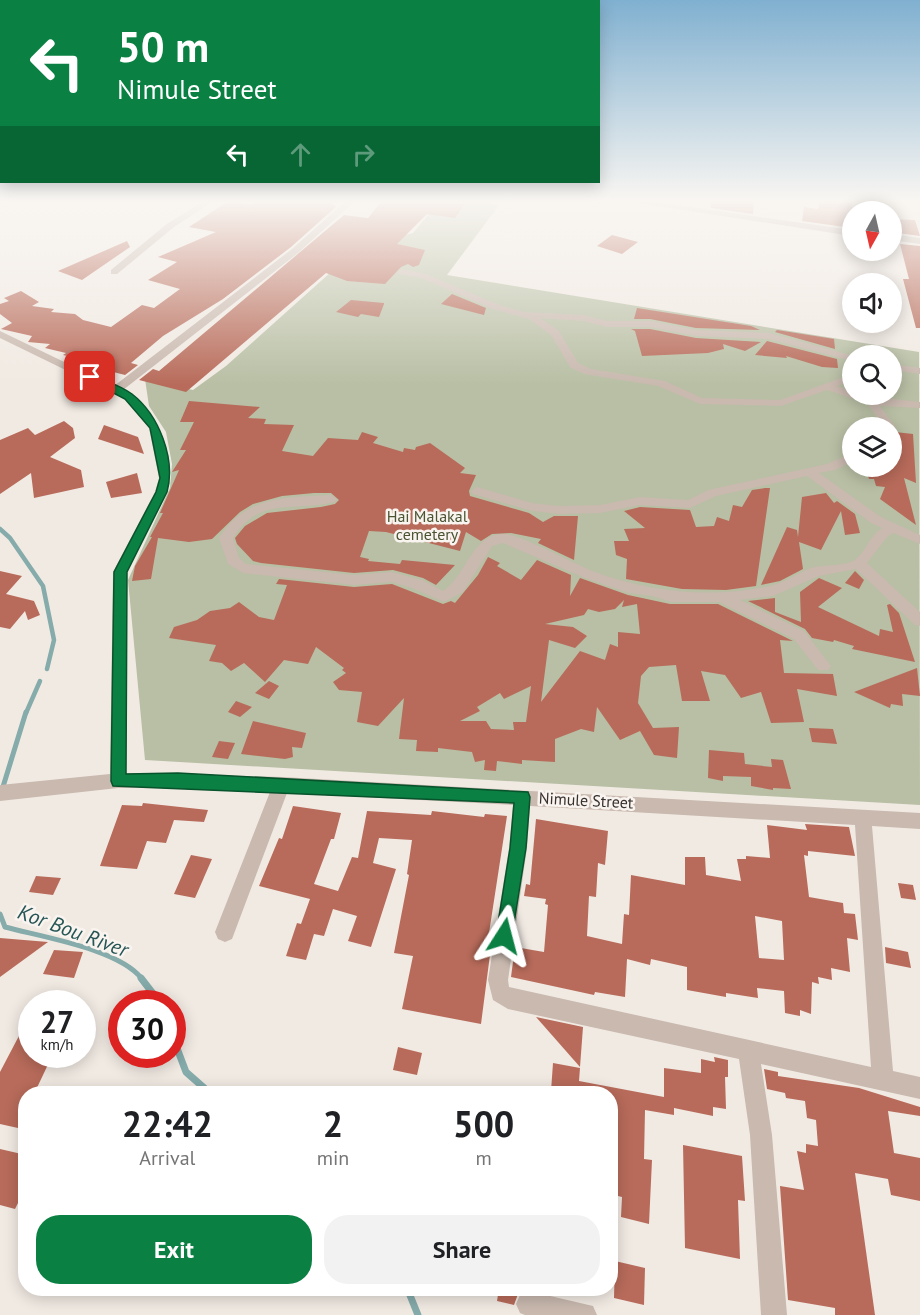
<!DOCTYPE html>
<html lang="en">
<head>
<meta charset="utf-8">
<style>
  :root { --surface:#fff; --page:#f2f2f2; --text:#202124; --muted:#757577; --accent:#0b8043 }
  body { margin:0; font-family:"PT Sans",sans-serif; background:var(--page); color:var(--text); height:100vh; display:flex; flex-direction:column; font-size:22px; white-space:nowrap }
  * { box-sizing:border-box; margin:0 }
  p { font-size:20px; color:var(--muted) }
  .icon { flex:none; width:33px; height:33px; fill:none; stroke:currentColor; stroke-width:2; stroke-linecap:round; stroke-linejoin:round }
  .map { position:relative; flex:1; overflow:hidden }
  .drawer { position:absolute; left:18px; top:1086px; width:600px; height:210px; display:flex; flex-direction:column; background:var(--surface); border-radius:24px; box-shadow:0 3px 15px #0003 }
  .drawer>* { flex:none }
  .top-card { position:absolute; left:0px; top:0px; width:600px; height:183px; box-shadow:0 3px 15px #0003; background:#0b8043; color:#fff; overflow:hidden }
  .needle { width:39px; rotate:188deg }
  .fabs { position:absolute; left:842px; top:201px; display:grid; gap:12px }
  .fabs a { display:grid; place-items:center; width:60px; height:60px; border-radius:50%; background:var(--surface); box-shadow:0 3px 15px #0003; font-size:30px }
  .speed { position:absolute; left:18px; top:990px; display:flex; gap:12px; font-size:30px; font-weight:700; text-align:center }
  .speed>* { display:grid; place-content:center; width:78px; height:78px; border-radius:50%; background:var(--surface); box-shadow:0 3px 15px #0003; line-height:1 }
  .speed small { font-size:15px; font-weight:400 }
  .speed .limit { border:9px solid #d22; background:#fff; color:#111 }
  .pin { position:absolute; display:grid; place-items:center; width:51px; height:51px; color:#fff; margin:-26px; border-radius:12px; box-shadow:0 3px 9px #0006 }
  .me { position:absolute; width:66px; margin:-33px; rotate:9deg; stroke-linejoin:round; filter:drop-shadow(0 0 4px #0008) }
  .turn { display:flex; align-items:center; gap:21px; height:126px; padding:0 18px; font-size:27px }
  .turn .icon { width:78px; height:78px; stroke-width:2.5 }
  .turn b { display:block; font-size:42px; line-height:51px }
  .lanes { display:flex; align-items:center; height:57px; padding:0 18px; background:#0003; justify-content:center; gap:30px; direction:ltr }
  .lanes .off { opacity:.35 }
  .eta { display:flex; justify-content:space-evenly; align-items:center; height:102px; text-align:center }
  .eta b { font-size:36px; font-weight:600; line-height:42px }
  .button { display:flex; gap:12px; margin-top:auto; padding:12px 18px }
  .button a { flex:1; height:69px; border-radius:24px; background:var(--accent); color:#fff; font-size:24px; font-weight:600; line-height:69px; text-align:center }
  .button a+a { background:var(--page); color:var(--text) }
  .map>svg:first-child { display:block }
  .green { fill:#b8bfa4; fill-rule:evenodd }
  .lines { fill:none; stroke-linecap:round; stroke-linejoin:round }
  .stream-far2 { stroke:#85abab; stroke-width:4.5 }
  .stream-far1 { stroke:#85abab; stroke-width:5 }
  .stream { stroke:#85abab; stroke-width:7 }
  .building { fill:#b86b5a; fill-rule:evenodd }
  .minor { fill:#c9b9af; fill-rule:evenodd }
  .route { fill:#0b8043; stroke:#07532c; stroke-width:1.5 }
  .labels { text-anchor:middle; stroke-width:5; stroke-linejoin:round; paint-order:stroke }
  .park-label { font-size:16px; fill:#4a5433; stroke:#f9f4ef }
  .street-label { font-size:16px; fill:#38302d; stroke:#f9f4ef }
  .near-water-label { font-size:21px; font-style:italic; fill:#265556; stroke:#f9f4ef }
</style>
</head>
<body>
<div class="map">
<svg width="920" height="1315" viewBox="0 0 920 1315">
  <rect width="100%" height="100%" fill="#f1eae3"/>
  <path class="green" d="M440 201H476L499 205 447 275 919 352 920 805 145 760 128 580 170 488 172 464 166 432 149 406 145 379 193 390 226 366 360 246 413 233ZM852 356H891V394H852ZM852 428H891V466H852Z"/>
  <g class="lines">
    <g class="stream-far2">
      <polyline points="0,529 10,538 43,586 54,640 47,669"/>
      <polyline points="26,713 40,681"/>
    </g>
    <g class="stream-far1">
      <polyline points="2,790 26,712"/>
      <path d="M0 914 5 927C42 937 119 949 142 979"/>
    </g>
    <g class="stream">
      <polyline points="141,978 161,1004"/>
      <polyline points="172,1035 186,1072 211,1094"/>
      <polyline points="407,1288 418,1315"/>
    </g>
  </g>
  <g class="building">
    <polygon points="256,201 336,201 333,205 337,206 291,247 223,299 163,336 131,363 138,365 125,375 67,360 71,357 63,355 66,353 45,348 50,344 28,342 32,336 1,329 12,323 0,314 0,304 9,301 4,298 21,291 39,302 32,306 54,309 51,312 75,314 83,320 111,327 142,305 154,308 180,289 148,280 177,262 158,257 216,232 189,227 227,202 252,204"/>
    <polygon points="382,201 467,201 455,218 427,214 397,244 425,250 419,265 413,267 408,264 401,267 385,284 347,281 326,273 186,392 139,380 153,369 159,371 344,215 368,218"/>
    <polygon points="711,201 754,201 753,214 711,208"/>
    <polygon points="820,201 852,201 852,228 802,221 804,207 818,209"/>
    <polygon points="891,219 915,220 920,236 891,232"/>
    <polygon points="612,235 638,242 622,254 597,246"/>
    <polygon points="127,241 130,247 82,280 58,271"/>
    <polygon points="900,244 920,246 920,328 916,328 903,279 909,279"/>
    <polygon points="452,294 486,308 484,315 441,304"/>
    <polygon points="351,300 384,303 384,304 379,317 361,314 358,317 336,312"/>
    <polygon points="637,308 751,326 760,330 696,328 650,319 634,319"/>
    <polygon points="631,329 650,329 696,338 761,342 745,351 723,344 724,349 708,353 642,356 635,331"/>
    <polygon points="777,330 834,339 835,349 775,332"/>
    <polygon points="767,341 837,359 838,368 822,367 786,356 787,358 755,355"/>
    <polygon points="189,401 260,407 248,418 266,419 264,424 294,425 282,451 313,456 328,438 358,440 362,432 378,437 373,443 403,452 404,448 415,450 416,447 430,443 465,468 460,473 476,475 469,491 470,496 529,513 543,522 554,516 578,516 574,560 538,543 541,539 511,533 492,534 481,541 466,532 460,551 386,532 369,531 360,557 369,559 368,561 400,564 402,560 455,565 436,585 423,578 393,570 354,573 261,563 253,561 237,544 235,538 245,526 267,513 321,507 335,504 339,500 331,493 314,493 282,496 253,504 240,512 212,539 189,542 158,538 151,579 132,581 135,566 152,537 150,537 163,513 160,513 179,470 172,472 186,450 180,450 194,422 180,422"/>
    <polygon points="64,421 73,428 75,438 50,457 81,470 84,487 34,498 31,473 0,494 0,440 28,428 35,435"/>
    <polygon points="104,425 138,437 144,454 98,439"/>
    <polygon points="895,432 913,434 916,483 904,478 916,525 880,499 885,487 876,486 874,479 869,479 865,466 891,466 891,434"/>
    <polygon points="137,473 142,493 111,498 106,482"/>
    <polygon points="765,488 770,488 756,586 726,590 682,589 626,579 627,559 616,555 614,541 629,541 624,529 645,528 624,511 640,507 690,510 696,527 714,526 717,517 729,521 733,505 742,507 752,490"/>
    <polygon points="826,493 834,503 837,501 855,514 860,533 845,535 841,511 821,550 799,542 803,569 780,581 761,585 787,527 797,530 798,537 802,497"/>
    <path d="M488 557 500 563 497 566 521 580 537 560 571 575 570 596 580 578 628 595 670 604H718L793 641 780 640 784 673 833 674 837 696 797 689 804 722 771 723 761 692 741 698 725 675 701 671 710 701H682L676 665 649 667 641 676 638 703 653 728 679 727 677 758 654 755 640 731 620 740 597 707 594 732 581 729 555 739V762L522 760V764L497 761 496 771 484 770 485 760 475 762 472 752 438 748V752L416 751 417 740 399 739 404 698 378 726 357 722 362 692 339 690 333 682 346 673 342 670 344 668 316 647 308 664 284 660 265 682 244 663 231 671 222 663 209 661 216 645 169 638 174 627 197 620 210 611 230 608 239 602 259 617 274 620 287 585 276 584 279 579 354 587 392 584 443 604 451 601 455 603 478 575ZM624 600 622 607 637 604 640 634 618 632V647L610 644 605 660 580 651 541 702 549 640 575 648 587 636 573 627 545 624 584 615 588 609 599 612 615 609ZM531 686 526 722H513L514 730 491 729 486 721H460L480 711 477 707 500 693 504 699Z"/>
    <polygon points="0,571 22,576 6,594 34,601 40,615 28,620 25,611 10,629 0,627"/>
    <polygon points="855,571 864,580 859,589 845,583"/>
    <polygon points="819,578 842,588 818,607 879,636 880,629 893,632 887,605 890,604 899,613 915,662 852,649 854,646 834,640 833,642 812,638 805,629 748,601 775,598 775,612 801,622 800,592"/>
    <polygon points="917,668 920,696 902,694 903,706 891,704 890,708 854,692"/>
    <polygon points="269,681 279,686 269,699 255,693"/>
    <polygon points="236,701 252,707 240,717 228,712"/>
    <polygon points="253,721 306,733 302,748 292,747 293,757 285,759 241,754"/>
    <polygon points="809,728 833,729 837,744 812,742"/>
    <polygon points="219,741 235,743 228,759 212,757"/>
    <polygon points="709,750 744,753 745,764 772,767 771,759 783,760 791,789 773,788 773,790 751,786 751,777 723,776 723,781 708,778"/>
    <polygon points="143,803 208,810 204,822 174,820 166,843 147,841 137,869 100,866 122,805 142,806"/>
    <polygon points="293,806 341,813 334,839 331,839 314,884 338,891 352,857 358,858 367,811 431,815 432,811 484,817 485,814 507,816 487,946 491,947 481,1024 402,1009 413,956 394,953 409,875 407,874 412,840 379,838 373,863 396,869 371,947 348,941 357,916 333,909 324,936 314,934 306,960 286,956 297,923 301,924 310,899 259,886 279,838 282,839"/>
    <path d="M536 819 608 831 605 865 598 863 596 897 589 896 587 936 622 944 624 914 629 915 631 875 685 885V857H705L706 875 741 881 737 859H746V856L770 858 767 825 807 830 805 824 849 827 855 856 808 851V856L804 855 809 897 843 903 844 913 855 914 858 940 847 938 850 972 831 968 832 980 818 977 819 984 812 982 811 1014 800 1010V1016L785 1013 784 991 757 988 758 998 726 993V997L687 990V967L651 959 650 965 627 959 625 997 595 992 594 995 511 977 515 947 544 952 548 905 545 904 546 899 524 896 526 884 530 885ZM755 916 782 921 784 960 759 958Z"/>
    <polygon points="191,855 212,859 195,898 174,894"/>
    <polygon points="36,876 61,878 53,895 29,892"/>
    <polygon points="898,883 913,885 916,900 901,898"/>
    <polygon points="0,938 48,942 0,977"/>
    <polygon points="885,947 908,952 911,968 886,963"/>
    <polygon points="54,950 83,952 74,978 43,974"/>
    <polygon points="536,1017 583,1027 580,1067"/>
    <polygon points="21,1032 32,1035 32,1054 53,1054 34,1094 26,1094 26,1112 18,1128 0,1124 0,1072"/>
    <polygon points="398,1047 422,1053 417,1075 393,1070"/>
    <polygon points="714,1057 728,1060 728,1077 725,1077 726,1109 713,1107 713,1116 674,1108 674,1115 645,1110 644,1159 652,1160 649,1224 621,1217 622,1197 610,1194 610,1094 551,1091 553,1063 580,1068 579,1081 664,1097 664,1068 701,1073 701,1059 715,1062"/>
    <polygon points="764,1069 778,1072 778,1076 859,1088 920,1107 920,1116 888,1111 894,1153 920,1158 920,1201 891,1195 888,1179 855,1173 875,1315 835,1315 835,1308 788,1300 780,1186 804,1190 797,1151 806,1153 806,1144 818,1146 816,1120 807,1118 805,1101 786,1098 785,1093 767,1089"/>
    <polygon points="683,1145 742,1156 745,1201 738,1200 740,1259 685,1248"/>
    <polygon points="0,1149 26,1155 26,1187 15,1209 0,1205"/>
    <polygon points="615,1261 645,1268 644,1305 614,1298"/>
    <polygon points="499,1288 525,1288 518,1294 514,1305 497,1301"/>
  </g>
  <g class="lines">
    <g class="minor">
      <polygon points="204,201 214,201 174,227 117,274 111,274 111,270 168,223"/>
      <path d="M346 201H355L298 253 123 390C157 407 177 456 167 492L127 572 126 773 282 777 920 813V829L872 826 893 1071 920 1077V1099L761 1064 772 1135 787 1315H761L750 1135 739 1059 508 1009 493 1000 488 980 509 848 513 805 287 793 232 939 225 942 218 939 215 932 270 792 178 787 118 788 0 801V785L110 774 113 572 155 492 159 478 149 428 125 399 0 338V331L114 386 292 249ZM530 806 855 825 871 1067 509 987 508 980 527 848Z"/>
      <polygon points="625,201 647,201 852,230 852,236"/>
      <polygon points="891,234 920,238 920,244 891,240"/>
      <polygon points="402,269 426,274 499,305 524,312 583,315 607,321 650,321 696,330 769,333 854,356 852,356 852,361 769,339 696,336 650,327 607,327 583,321 540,318 559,331 578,363 591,369 665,381 702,398 780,400 852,374 852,381 837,386 852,391 852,394 920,402 920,408 880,406 897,429 891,432 891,428 884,428 868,404 827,390 781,406 700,404 658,386 584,374 570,367 551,335 529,319 493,309 421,278 399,274 398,272"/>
      <polygon points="891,364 920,368 920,374 891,370"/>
      <path d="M852 453V462L835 470 819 473 881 517 920 535V544L893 533 887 537 867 563 920 612V626L915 625 856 569 819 576 773 596 740 600 804 631 831 666 828 670H818L794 639 719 602H671L652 596 629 593 585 578 503 543 492 546 463 592 444 602 412 588 392 582 354 585 243 573 228 564 219 538C245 496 286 497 331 495L337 499 335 502C296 512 258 496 233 538L239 558 246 564 354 575 392 572 422 580 443 591C466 576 472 534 503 534 519 533 576 565 595 572 650 592 712 599 770 586 784 583 798 573 811 568 824 564 846 567 856 559 866 551 870 535 882 528L871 523 807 476 716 496 690 508 640 505 600 513 559 514 532 511 473 494 471 491 477 487 532 503 559 506 600 505 640 497 688 500 708 490 827 464Z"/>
      <polygon points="529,1291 593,1306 597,1315 525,1315 520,1313 516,1304 520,1295"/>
    </g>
  </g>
  <linearGradient id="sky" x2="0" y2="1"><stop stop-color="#80b0d0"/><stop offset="0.52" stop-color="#f9f6f2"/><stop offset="1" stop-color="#f9f6f2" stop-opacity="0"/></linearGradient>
  <rect width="920" height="385" fill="url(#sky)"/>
  <path class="route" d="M87 375H93C106 381 121 386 132 394 159 415 176 459 167 492L127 572 126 774 178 773 528 792 530 797 526 848 511 942 504 945 498 942 496 936 510 848 514 803 113 786 111 781 114 572 156 492 160 478 150 428 125 399 87 379Z"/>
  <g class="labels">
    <g class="park-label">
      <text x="427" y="522">Hai Malakal<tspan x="427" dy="18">cemetery</tspan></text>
    </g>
    <g class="street-label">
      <text transform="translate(586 800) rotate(3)" y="6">Nimule Street</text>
    </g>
    <g class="near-water-label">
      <text transform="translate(73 931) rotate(20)" y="7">Kor Bou River</text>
    </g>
  </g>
</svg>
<div class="fabs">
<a><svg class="needle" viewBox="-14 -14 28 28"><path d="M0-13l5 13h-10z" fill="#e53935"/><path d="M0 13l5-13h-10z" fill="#757577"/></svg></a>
<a><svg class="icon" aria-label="sound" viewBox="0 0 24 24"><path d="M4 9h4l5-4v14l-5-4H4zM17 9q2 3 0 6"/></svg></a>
<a><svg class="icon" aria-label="search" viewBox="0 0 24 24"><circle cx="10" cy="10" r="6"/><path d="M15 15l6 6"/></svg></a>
<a><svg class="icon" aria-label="layers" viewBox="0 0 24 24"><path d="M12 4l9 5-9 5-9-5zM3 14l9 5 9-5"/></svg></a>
</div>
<div class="speed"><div>27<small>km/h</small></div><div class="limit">30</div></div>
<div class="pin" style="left:90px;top:377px;background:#d93025"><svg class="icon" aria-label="arrive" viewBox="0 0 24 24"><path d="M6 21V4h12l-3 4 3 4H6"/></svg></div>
<svg class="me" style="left:504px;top:936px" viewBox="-20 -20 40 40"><path d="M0-17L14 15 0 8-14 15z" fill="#0b8043" stroke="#fff" stroke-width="4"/></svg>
<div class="top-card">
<div class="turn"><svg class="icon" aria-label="left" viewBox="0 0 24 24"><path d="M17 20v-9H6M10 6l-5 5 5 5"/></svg><div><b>50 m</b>Nimule Street</div></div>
<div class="lanes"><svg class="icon" aria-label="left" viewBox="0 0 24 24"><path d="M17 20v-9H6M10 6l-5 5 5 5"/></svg><svg class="icon off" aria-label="ahead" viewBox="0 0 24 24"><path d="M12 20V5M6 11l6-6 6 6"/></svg><svg class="icon off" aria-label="right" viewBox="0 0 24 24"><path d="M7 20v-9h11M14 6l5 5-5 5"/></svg></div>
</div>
<section class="drawer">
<div class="eta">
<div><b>22:42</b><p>Arrival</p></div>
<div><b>2</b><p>min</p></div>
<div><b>500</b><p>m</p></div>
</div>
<div class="button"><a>Exit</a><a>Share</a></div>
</section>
</div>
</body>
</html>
